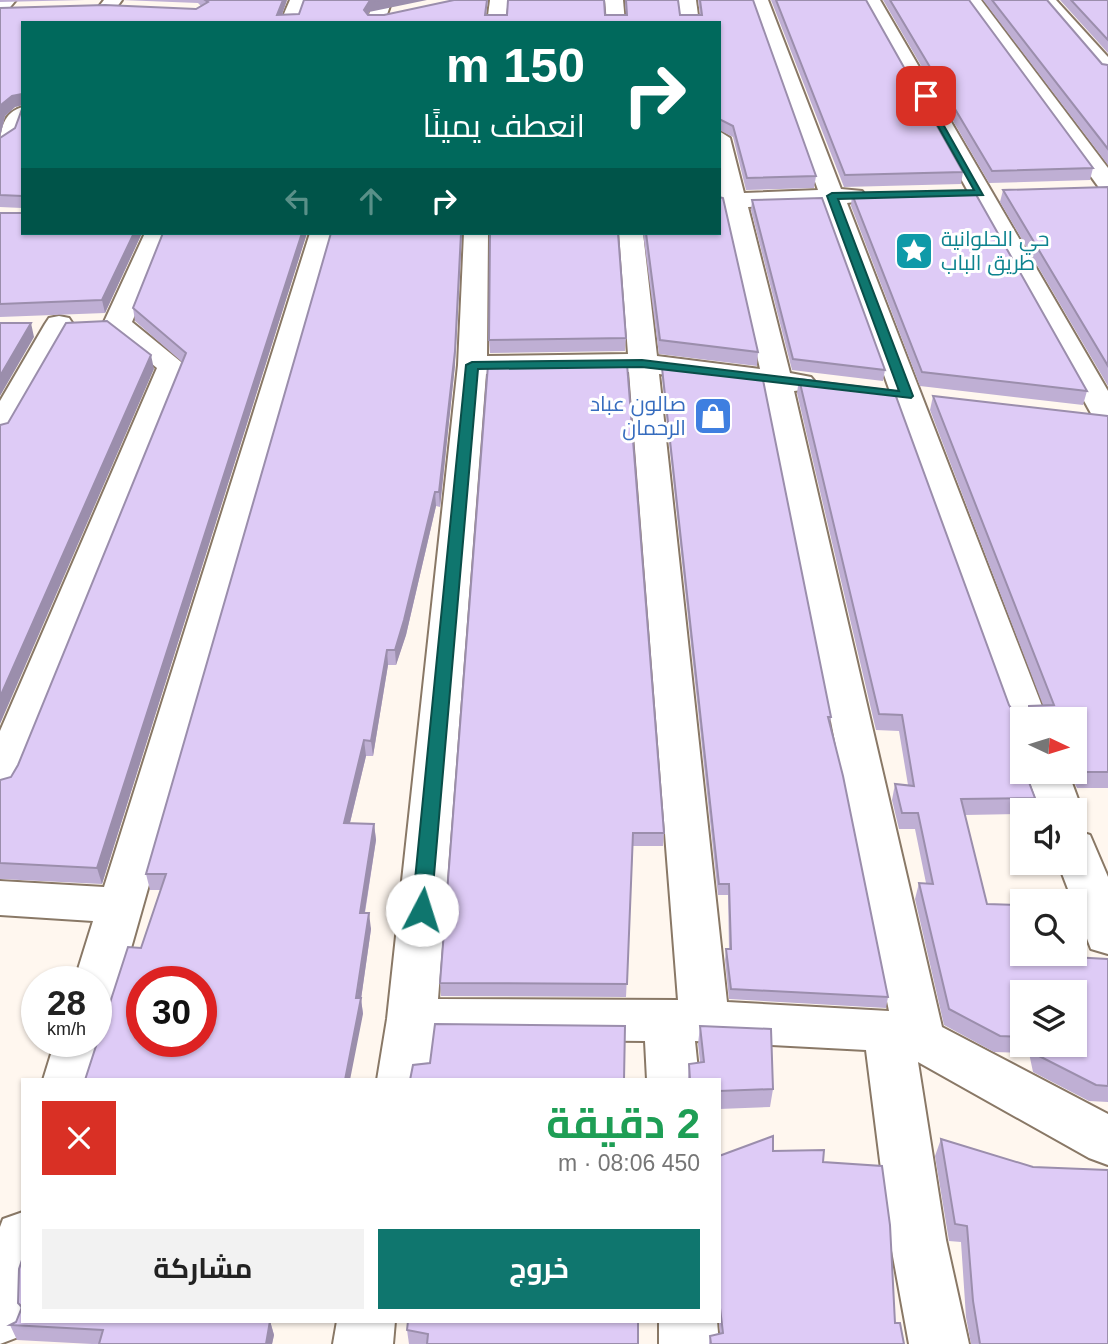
<!DOCTYPE html>
<html lang="ar">
<head>
<meta charset="utf-8">
<style>
  :root { --surface:#fff; --page:#f2f2f2; --text:#222; --muted:#767676; --accent:#0f766e }
  body { margin:0; font-family:Arial,Cairo,sans-serif; background:var(--page); color:var(--text); direction:rtl; height:100vh; display:flex; flex-direction:column; font-size:26px; white-space:nowrap }
  * { box-sizing:border-box; margin:0 }
  p { font-size:23px; color:var(--muted) }
  .icon { flex:none; width:38px; height:38px; fill:none; stroke:currentColor; stroke-width:2; stroke-linecap:round; stroke-linejoin:round }
  .map { position:relative; flex:1; overflow:hidden; direction:ltr }
  .side { position:absolute; left:21px; top:1078px; width:700px; height:245px; display:flex; flex-direction:column; background:var(--surface); border-radius:0px; box-shadow:0 2px 5px #0004; direction:rtl }
  .side>* { flex:none }
  .banner { position:absolute; left:21px; top:21px; width:700px; height:214px; border-radius:0px; box-shadow:0 2px 5px #0004; direction:rtl; background:#00695c; color:#fff; overflow:hidden }
  .needle { width:46px; rotate:94deg }
  .controls { position:absolute; left:1010px; top:707px; display:grid; gap:14px }
  .controls a { display:grid; place-items:center; width:77px; height:77px; border-radius:0px; background:var(--surface); box-shadow:0 2px 5px #0004; font-size:35px }
  .speed { position:absolute; left:21px; top:966px; display:flex; gap:14px; font-size:35px; font-weight:700; text-align:center }
  .speed>* { display:grid; place-content:center; width:91px; height:91px; border-radius:50%; background:var(--surface); box-shadow:0 2px 5px #0004; line-height:1 }
  .speed small { font-size:18px; font-weight:400 }
  .speed .limit { border:10px solid #d22; background:#fff; color:#111 }
  .pin { position:absolute; display:grid; place-items:center; width:60px; height:60px; color:#fff; margin:-30px; border-radius:14px; box-shadow:0 4px 10px #0006 }
  .me { position:absolute; width:77px; margin:-38px; rotate:5deg; stroke-linejoin:round; filter:drop-shadow(0 0 5px #0008) }
  .turn { display:flex; align-items:center; gap:24px; height:147px; padding:0 21px; font-size:32px }
  .turn .icon { width:91px; height:91px; stroke-width:2.5 }
  .turn b { display:block; font-size:49px; line-height:60px }
  .lanes { display:flex; align-items:center; height:66px; padding:0 21px; background:#0003; justify-content:center; gap:35px; direction:ltr }
  .lanes .off { opacity:.35 }
  .round { display:grid; place-items:center; flex:none; width:74px; height:74px; border-radius:0px; background:var(--page) }
  .head { display:flex; align-items:center; justify-content:space-between; height:119px; padding:0 21px }
  h1 { font-size:42px; font-weight:700; line-height:52px; color:#1e9e55 }
  .cta { display:flex; gap:14px; margin-top:auto; padding:14px 21px }
  .cta a { flex:1; height:80px; border-radius:0px; background:var(--accent); color:#fff; font-size:28px; font-weight:700; line-height:80px; text-align:center }
  .cta a+a { background:var(--page); color:var(--text) }
  .map>svg:first-child { display:block }
  .lines { fill:none; stroke-linecap:round; stroke-linejoin:round }
  .minor-casing { stroke:#897866; stroke-width:4 }
  .minor { fill:#fff; fill-rule:evenodd }
  .wall { fill:#bfafd4; fill-rule:evenodd }
  .shaded-wall { fill:#9b8eac }
  .building { fill:#decbf6; stroke:#9b8eac; stroke-width:2; fill-rule:evenodd }
  .route { fill:#0f766e; stroke:#0a4d48; stroke-width:2 }
  .labels { text-anchor:middle; stroke-width:6; stroke-linejoin:round; paint-order:stroke }
  .far-culture-label { font-size:21px; fill:#0d838f; stroke:#fff; text-anchor:start }
  .far-shop-label { font-size:21px; fill:#366cbe; stroke:#fff; text-anchor:end }
</style>
</head>
<body>
<div class="map">
<svg width="1108" height="1344" viewBox="0 0 1108 1344">
  <rect width="100%" height="100%" fill="#fff7ef"/>
  <g class="lines">
    <defs>
      <g id="minor">
        <polygon points="0,0 16,0 6,12 0,13"/>
        <polygon points="104,0 122,0 105,23 86,23"/>
        <polygon points="290,0 308,0 298,23 280,23"/>
        <polygon points="374,0 392,0 384,23 366,23"/>
        <polygon points="490,0 508,0 505,23 487,23"/>
        <polygon points="605,0 623,0 625,23 607,23"/>
        <polygon points="678,0 696,0 699,23 681,23"/>
        <path d="M750 0H768L841 189 862 191 866 196 862 201 847 203 1047 719H1022V731L1013 728 1007 719 823 204 748 207 790 373 811 377 816 383 811 389 794 391 942 1027 1108 1114V1165L1089 1158 918 1062 946 1240 969 1344H909L890 1240 866 1050 695 1041 699 1080H647L645 1041 434 1039 429 1080H377L387 1019 458 365 464 233H488L487 356 628 354 619 233H643L657 356 760 369 724 208H719V131L730 138 744 193 818 190ZM629 372 678 1000 438 999 486 374ZM659 374 764 387 889 1011 727 1002Z"/>
        <polygon points="862,0 880,0 1108,391 1108,426 1097,423 1093,417"/>
        <polygon points="963,0 981,0 1108,168 1108,191 1100,189"/>
        <polygon points="1037,0 1056,0 1108,57 1108,75 1101,73"/>
        <path d="M23 107C23 124 20 143 0 148 0 130 3 112 23 107Z"/>
        <polygon points="145,233 169,233 132,322 186,366 21,780 15,790 0,795 0,731 157,368 103,324"/>
        <polygon points="310,233 334,233 120,987 113,1001 96,1006 96,982 74,982 93,921 0,915 0,881 104,887"/>
        <polygon points="59,316 69,318 73,324 15,428 11,435 0,437 0,401 45,324 49,318"/>
        <polygon points="1026,772 1068,772 1082,810 1076,821 1074,810 1040,810"/>
        <polygon points="1074,830 1090,835 1108,877 1108,954 1091,949 1058,863 1074,863"/>
        <polygon points="96,1026 105,1041 95,1080 43,1080 55,1041 96,1041"/>
        <polygon points="23,1212 23,1321 27,1321 21,1336 0,1344 0,1227 3,1219"/>
        <polygon points="337,1321 395,1321 393,1344 333,1344"/>
        <polygon points="659,1321 717,1321 719,1344 659,1344"/>
      </g>
    </defs>
    <use href="#minor" class="minor-casing"/>
    <use href="#minor" class="minor"/>
  </g>
  <g class="wall">
    <polygon points="0,0 85,0 0,2"/>
    <polygon points="121,0 287,0 282,15 369,12 368,15 384,15 488,0 486,15 626,15 625,0 678,0 680,15 700,15 698,0 753,0 816,176 814,188 746,190 733,137 719,130 719,23 23,23 142,233 105,313 0,317 0,213 22,213 22,208 0,207 0,138 15,128 22,109 22,105 15,107 5,116 0,137 0,8 196,9 201,6 198,3"/>
    <polygon points="771,0 866,0 963,172 961,184 844,187"/>
    <polygon points="883,0 969,0 1093,168 1090,180 989,183"/>
    <polygon points="983,0 1047,0 1102,64 1108,65 1108,165"/>
    <polygon points="1060,0 1108,0 1108,53"/>
    <polygon points="1108,187 1108,386 1000,202 1003,190"/>
    <polygon points="852,194 1087,391 1083,405 920,386 851,206"/>
    <polygon points="752,200 885,370 883,381 792,370 751,210"/>
    <polygon points="307,233 102,884 0,879 0,780 11,777 18,765 182,362 135,321 133,308"/>
    <polygon points="643,233 719,233 758,352 757,366 659,354"/>
    <polygon points="626,338 625,351 490,353 489,340"/>
    <polygon points="627,364 664,833 663,846 633,846 626,997 441,996 440,983"/>
    <polygon points="455,365 440,507 436,506 406,635 396,665 388,665 373,756 366,756 350,823 374,824 376,840 365,913 371,929 361,999 363,1014 141,948 161,890 150,890 146,874"/>
    <polygon points="662,368 831,717 830,724 888,997 886,1008 729,999 725,960 726,949 729,949 728,895 718,895 662,377"/>
    <path d="M799 379 1009 705 1015 714 1026 718 1029 706 1043 705 930 410 933 396 1108 416V788H1077L1069 772H1074V719H1022V772H1033L1029 784 1035 798 1031 810H1022V814L965 815 987 904 1072 957 1108 959V1102L1089 1101 1033 1072 1029 1053 994 1052 944 1025 915 899 919 883H926L915 829H899L892 800 895 784 908 785 899 731 876 730 797 393ZM1022 992 1074 1045H1022Z"/>
    <polygon points="700,1026 773,1089 770,1107 719,1109 719,1080 688,1080 689,1064 700,1062 698,1044"/>
    <polygon points="941,1139 1033,1167 1108,1344 971,1344 966,1317 961,1242 949,1241 935,1156"/>
    <polygon points="773,1151 823,1162 904,1344 709,1344 710,1336 720,1334 719,1321 719,1156"/>
    <polygon points="23,1257 23,1321 270,1321 274,1335 272,1344 92,1344 17,1340 10,1325 16,1322 21,1309 18,1303"/>
    <polygon points="407,1330 638,1344 409,1344"/>
  </g>
  <g class="shaded-wall">
    <polygon points="283,0 287,0 279,23 277,15"/>
    <polygon points="380,0 427,0 369,12 365,20 364,10 369,2"/>
    <polygon points="22,94 23,105 15,107 5,116 0,137 0,114 2,104 12,96"/>
    <polygon points="134,233 142,233 105,313 102,300"/>
    <polygon points="302,233 307,233 102,884 97,868"/>
    <polygon points="461,233 462,233 455,365 440,507 439,492"/>
    <polygon points="31,323 34,337 0,396 0,376"/>
    <polygon points="151,355 154,369 0,724 0,697"/>
    <polygon points="435,492 436,506 406,635 396,665 395,650"/>
    <polygon points="387,650 388,665 373,756 371,741"/>
    <polygon points="364,740 366,756 346,839 344,823"/>
    <polygon points="374,824 376,840 362,929 360,913"/>
    <polygon points="369,913 371,929 361,999 363,1014 350,1080 345,1080"/>
    <polygon points="270,1321 274,1335 272,1344 266,1344"/>
  </g>
  <g class="building">
    <polygon points="205,0 283,0 277,15 299,14 304,0 380,0 369,2 364,10 368,15 384,15 454,0 487,0 485,15 507,15 508,0 604,0 605,15 627,15 626,0 678,0 680,15 702,15 700,0 753,0 816,176 747,178 733,126 719,119 719,23 23,23 23,233 134,233 102,300 0,304 0,213 22,213 22,196 0,195 0,138 15,128 22,109 22,94 12,96 2,104 0,114 0,8 105,5 196,9 208,2"/>
    <polygon points="776,0 866,0 963,172 845,175"/>
    <polygon points="890,0 969,0 1093,168 992,171"/>
    <polygon points="992,0 1047,0 1102,64 1108,65 1108,149"/>
    <polygon points="1071,0 1108,0 1108,40"/>
    <polygon points="1108,187 1108,366 1003,190"/>
    <polygon points="974,191 1087,391 922,372 852,194"/>
    <polygon points="719,197 723,198 758,352 660,340 646,233 719,233"/>
    <polygon points="822,198 885,370 793,359 752,200"/>
    <polygon points="163,233 302,233 97,868 0,863 0,780 11,777 18,765 186,353 133,308"/>
    <path d="M331 233H461L455 351 439 492H435L404 620 395 650H387L371 741 364 740 344 823 374 824 360 913H369L356 998H361L345 1080H85L128 947 141 948 166 874H146ZM142 982H201V1041H142Z"/>
    <polygon points="490,233 618,233 626,338 489,340"/>
    <polygon points="107,321 151,355 0,697 0,425 8,423 66,323"/>
    <polygon points="0,323 31,323 0,376"/>
    <polygon points="627,364 664,833 633,833 627,984 440,983 488,365"/>
    <polygon points="662,368 763,380 831,717 828,717 843,776 888,997 731,989 726,949 731,949 729,884 719,884"/>
    <polygon points="799,379 894,391 1009,705 1015,714 1026,718 1029,715 1029,706 1054,705 933,396 1108,416 1108,772 1082,772 1074,757 1074,719 1022,719 1022,772 1025,772 1035,798 961,799 987,904 1022,905 1022,954 1071,954 1072,957 1108,959 1108,1086 1096,1085 1039,1056 1036,1045 1074,1045 1074,992 1022,992 1022,1037 1000,1036 949,1009 919,883 933,884 918,813 902,813 895,784 914,786 902,715 879,714"/>
    <polygon points="435,1024 625,1026 624,1080 410,1080 413,1065 430,1063"/>
    <polygon points="700,1026 771,1029 773,1089 719,1091 719,1080 690,1080 689,1064 704,1062"/>
    <polygon points="773,1136 773,1151 824,1150 823,1162 882,1166 890,1225 895,1323 900,1323 904,1344 711,1344 710,1336 723,1333 720,1308 719,1308 719,1156"/>
    <polygon points="941,1139 1033,1167 1108,1170 1108,1344 980,1344 973,1301 967,1226 955,1224"/>
    <polygon points="23,1257 23,1321 270,1321 266,1344 99,1344 103,1330 10,1325 16,1322 22,1307 18,1303 19,1269"/>
    <polygon points="408,1321 638,1321 638,1344 427,1344 428,1334 407,1330"/>
  </g>
  <polygon class="route" points="926,94 983,195 838,199 913,396 911,398 642,367 478,369 431,910 422,918 415,915 412,910 466,365 472,362 642,360 899,391 827,196 832,193 974,190 921,96"/>
  <defs>
    <symbol id="sight-square" viewBox="-11 -11 22 22"><rect x="-9" y="-9" width="18" height="18" rx="4" fill="#0f9aa8" stroke="#fff"/><path d="M0-6L1.8-2.2L6-1.7L2.9 1.2L3.7 5.4L0 3.3L-3.7 5.4L-2.9 1.2L-6-1.7L-1.8-2.2Z" fill="#fff"/></symbol>
    <symbol id="shop-square" viewBox="-11 -11 22 22"><rect x="-9" y="-9" width="18" height="18" rx="4" fill="#3f7fe0" stroke="#fff"/><path d="M-5-2.5h2.3a2.7 3.5 0 0 1 5.4 0H5L5.5 6h-11ZM-1.5-2.5h3a1.5 2.3 0 0 0-3 0Z" fill="#fff"/></symbol>
  </defs>
  <g fill-rule="evenodd">
    <use href="#sight-square" x="892" y="229" width="44" height="44"/>
    <use href="#shop-square" x="691" y="394" width="44" height="44"/>
  </g>
  <g class="labels">
    <g class="far-culture-label">
      <text x="941" y="246">حي الحلوانية<tspan x="941" dy="24">طريق الباب</tspan></text>
    </g>
    <g class="far-shop-label">
      <text x="686" y="411">صالون عباد<tspan x="686" dy="24">الرحمان</tspan></text>
    </g>
  </g>
</svg>
<div class="controls">
<a><svg class="needle" viewBox="-14 -14 28 28"><path d="M0-13l5 13h-10z" fill="#e53935"/><path d="M0 13l5-13h-10z" fill="#767676"/></svg></a>
<a><svg class="icon" aria-label="sound" viewBox="0 0 24 24"><path d="M4 9h4l5-4v14l-5-4H4zM17 9q2 3 0 6"/></svg></a>
<a><svg class="icon" aria-label="search" viewBox="0 0 24 24"><circle cx="10" cy="10" r="6"/><path d="M15 15l6 6"/></svg></a>
<a><svg class="icon" aria-label="layers" viewBox="0 0 24 24"><path d="M12 4l9 5-9 5-9-5zM3 14l9 5 9-5"/></svg></a>
</div>
<div class="speed"><div>28<small>km/h</small></div><div class="limit">30</div></div>
<div class="pin" style="left:926px;top:96px;background:#d93025"><svg class="icon" aria-label="arrive" viewBox="0 0 24 24"><path d="M6 21V4h12l-3 4 3 4H6"/></svg></div>
<svg class="me" style="left:422px;top:910px" viewBox="-20 -20 40 40"><circle r="19" fill="#fff"/><path d="M0-13L10 11 0 6-10 11z" fill="#0f766e"/></svg>
<div class="banner">
<div class="turn"><svg class="icon" aria-label="right" viewBox="0 0 24 24"><path d="M7 20v-9h11M14 6l5 5-5 5"/></svg><div><b>150 m</b>انعطف يمينًا</div></div>
<div class="lanes"><svg class="icon off" aria-label="left" viewBox="0 0 24 24"><path d="M17 20v-9H6M10 6l-5 5 5 5"/></svg><svg class="icon off" aria-label="ahead" viewBox="0 0 24 24"><path d="M12 20V5M6 11l6-6 6 6"/></svg><svg class="icon" aria-label="right" viewBox="0 0 24 24"><path d="M7 20v-9h11M14 6l5 5-5 5"/></svg></div>
</div>
<section class="side">
<div class="head"><div><h1>2 دقيقة</h1><p>450 m · 08:06</p></div><a class="round" style="background:#d93025;color:#fff"><svg class="icon" aria-label="close" viewBox="0 0 24 24"><path d="M6 6l12 12M18 6L6 18"/></svg></a></div>
<div class="cta"><a>خروج</a><a>مشاركة</a></div>
</section>
</div>
</body>
</html>
